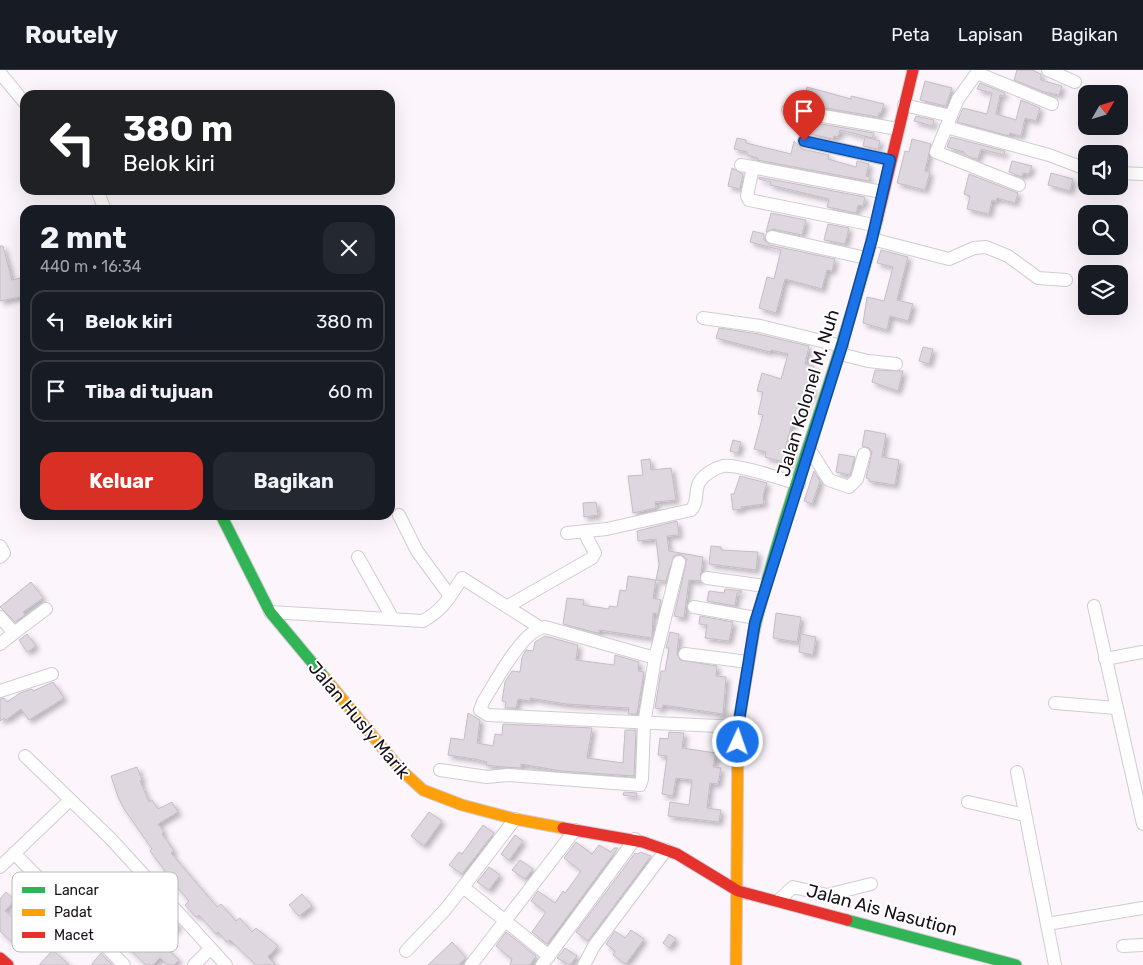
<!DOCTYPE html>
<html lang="id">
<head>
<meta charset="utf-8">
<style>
  :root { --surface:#171b24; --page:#242831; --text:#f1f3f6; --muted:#9ea1a6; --line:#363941; --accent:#d93025 }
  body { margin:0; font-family:Rubik,sans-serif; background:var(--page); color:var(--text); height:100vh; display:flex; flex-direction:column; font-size:19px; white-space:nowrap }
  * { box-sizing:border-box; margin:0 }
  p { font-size:16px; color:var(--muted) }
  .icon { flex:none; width:28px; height:28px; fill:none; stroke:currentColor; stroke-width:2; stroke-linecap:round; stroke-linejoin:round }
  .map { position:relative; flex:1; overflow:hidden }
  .sheet { position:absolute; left:20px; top:135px; width:375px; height:315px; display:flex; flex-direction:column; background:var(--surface); border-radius:15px; box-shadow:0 5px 20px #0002 }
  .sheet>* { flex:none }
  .guide { position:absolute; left:20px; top:20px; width:375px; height:105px; border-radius:15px; box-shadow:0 5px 20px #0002; background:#202124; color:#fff; overflow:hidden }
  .needle { width:32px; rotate:51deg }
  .tools { position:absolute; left:1078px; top:15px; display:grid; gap:10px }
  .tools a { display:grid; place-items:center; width:50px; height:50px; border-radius:10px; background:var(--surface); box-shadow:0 5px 20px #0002; font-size:25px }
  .pin { position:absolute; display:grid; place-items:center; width:42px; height:42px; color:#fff; margin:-51px -21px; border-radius:50% 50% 50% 0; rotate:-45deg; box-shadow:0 0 5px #0007 }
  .pin .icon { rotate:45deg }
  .me { position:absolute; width:55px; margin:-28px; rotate:3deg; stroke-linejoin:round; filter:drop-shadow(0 0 4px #0008) }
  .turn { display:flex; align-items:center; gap:18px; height:105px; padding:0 20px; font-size:22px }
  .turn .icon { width:65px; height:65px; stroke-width:2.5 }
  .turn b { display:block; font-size:35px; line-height:42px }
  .round { display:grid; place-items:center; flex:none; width:52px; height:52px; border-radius:15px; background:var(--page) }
  .headline { display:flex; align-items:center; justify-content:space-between; height:85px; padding:0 20px }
  h1 { font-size:30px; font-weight:700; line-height:38px }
  .cta { display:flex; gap:10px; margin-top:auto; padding:10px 20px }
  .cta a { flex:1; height:58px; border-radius:15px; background:var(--accent); color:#fff; font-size:20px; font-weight:700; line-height:58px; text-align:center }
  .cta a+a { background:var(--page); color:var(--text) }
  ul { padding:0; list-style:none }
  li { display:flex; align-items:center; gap:15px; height:62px; margin:0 10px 8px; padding:0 10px; border:2px solid var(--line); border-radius:15px }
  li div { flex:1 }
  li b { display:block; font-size:19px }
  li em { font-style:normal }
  header { display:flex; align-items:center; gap:30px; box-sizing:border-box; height:70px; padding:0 25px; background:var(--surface); border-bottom:1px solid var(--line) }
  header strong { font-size:24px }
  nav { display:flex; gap:28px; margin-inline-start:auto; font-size:18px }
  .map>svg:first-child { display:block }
  .building { fill:#ded7df; stroke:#c4bdc4; filter:url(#shadow) }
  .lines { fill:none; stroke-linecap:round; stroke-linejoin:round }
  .street-casing { stroke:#d2cbd3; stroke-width:14 }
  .fast-casing { stroke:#d2cbd3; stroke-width:13 }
  .slow-casing { stroke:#d2cbd3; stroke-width:13 }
  .jam-casing { stroke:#d2cbd3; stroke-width:13 }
  .street { stroke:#fffeff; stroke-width:12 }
  .fast { stroke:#30b455; stroke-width:11 }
  .slow { stroke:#ff9f0a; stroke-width:11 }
  .jam { stroke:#e5322d; stroke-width:11 }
  .route-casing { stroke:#114b97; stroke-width:12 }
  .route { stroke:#1a73e8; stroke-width:9 }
  .labels { text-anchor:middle; stroke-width:4; stroke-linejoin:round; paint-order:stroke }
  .street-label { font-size:18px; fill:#180f19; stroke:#fff }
  .key { fill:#fff; stroke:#bab7ba; stroke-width:1 }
  .key-label { font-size:14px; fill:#180f19 }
</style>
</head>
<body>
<header>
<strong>Routely</strong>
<nav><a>Peta</a><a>Lapisan</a><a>Bagikan</a></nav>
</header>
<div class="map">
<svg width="1143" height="895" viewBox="0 0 1143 895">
  <defs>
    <filter id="shadow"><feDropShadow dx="3.5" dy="3.5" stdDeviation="2.5" flood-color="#0004"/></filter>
  </defs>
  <rect width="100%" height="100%" fill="#fcf6fc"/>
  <g class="building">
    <polygon points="1017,0 1032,0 1041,4 1041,10 1062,16 1059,25 1044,22 1014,10"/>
    <polygon points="925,11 952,18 946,36 920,30"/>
    <polygon points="980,13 1005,23 1004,26 1000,25 996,44 1016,50 1021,30 1040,38 1036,51 1025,48 1021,66 1010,63 1009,66 957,52 963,38 987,44 992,23 977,19"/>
    <polygon points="807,17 851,29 851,26 884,34 881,43 879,43 878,47 802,34"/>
    <polygon points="916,46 934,50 933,56 914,51"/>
    <polygon points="798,50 874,63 872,68 840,60 838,67 834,66 833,69 810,64 813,54"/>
    <polygon points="865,67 880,71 878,79 863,76"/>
    <polygon points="951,67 1005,81 1004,85 981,79 978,89 972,88 964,84 964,82 947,77"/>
    <polygon points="737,68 746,70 746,73 791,84 794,71 802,79 829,85 828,89 856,97 857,91 869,94 866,106 870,107 869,111 757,90 758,88 747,85 747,82 734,79"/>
    <polygon points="912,69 931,74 925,101 930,102 925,120 897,113 905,81 909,82"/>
    <polygon points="1012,91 1032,96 1029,104 1023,103 1022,107 1009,102"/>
    <polygon points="732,98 743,104 740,119 728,116"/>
    <polygon points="1051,103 1073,109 1070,121 1048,115"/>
    <polygon points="969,104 1018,123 1015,133 997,128 996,131 992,130 989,144 967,139 970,126 964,124"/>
    <polygon points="759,107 865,127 863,136 858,135 856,143 827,137 829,129 770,115 771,112 759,109"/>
    <polygon points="771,143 806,150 802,165 773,159 766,162"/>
    <polygon points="828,154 849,158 845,174 824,170"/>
    <polygon points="753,161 764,164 764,170 770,175 835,189 832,201 827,200 822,219 785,209 776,243 759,238 767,207 774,209 781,180 750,172"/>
    <polygon points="0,176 3,176 12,210 25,207 25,226 0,231"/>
    <polygon points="881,180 908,187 897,230 913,234 908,251 890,246 887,260 863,253 867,227 884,231 893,197 877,193"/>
    <polygon points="719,258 758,264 809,276 805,294 814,296 809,318 814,319 812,327 808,326 803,342 797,341 794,353 792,353 785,379 794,381 791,394 765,387 766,382 754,379 763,345 758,344 763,322 757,321 762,303 781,309 788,284 771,280 770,282 716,268"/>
    <polygon points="923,277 933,279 929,294 919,291"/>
    <polygon points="875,300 903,301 898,321 872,312"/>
    <polygon points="865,360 886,364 882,387 899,390 895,415 869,411 869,409 866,408 872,382 869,378 862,376"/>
    <polygon points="733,370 741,372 738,383 730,381"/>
    <polygon points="839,384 855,387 850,405 836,402"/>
    <polygon points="650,389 651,400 671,398 676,430 655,432 656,438 633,443 628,406 643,405 641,390"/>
    <polygon points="814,401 820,411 812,434 804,431"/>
    <polygon points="740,406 767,413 763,425 764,434 741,437 742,439 733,440 731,424 734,424"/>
    <polygon points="596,432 598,445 584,447 583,433"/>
    <polygon points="677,451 679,465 667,466 669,481 703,487 700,511 689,510 684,548 674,546 687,489 680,484 674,486 666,511 656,510 659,495 656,469 638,471 637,461"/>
    <polygon points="711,476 721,477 721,480 758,482 756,500 709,494"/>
    <polygon points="628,506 656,510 653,528 661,530 658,544 653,543 652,568 599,560 599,563 593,562 563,554 567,528 584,530 583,535 609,539 609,536 617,537 620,520 626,521"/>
    <polygon points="31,512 43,528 23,542 25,545 15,552 0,537"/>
    <polygon points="725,519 742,521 741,523 737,523 735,536 707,531 709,521 724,523"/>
    <polygon points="776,543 801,547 797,572 773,568"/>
    <polygon points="700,546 733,552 729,571 705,568 707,555 699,554"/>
    <polygon points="670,562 679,564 677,583 680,590 717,596 716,606 726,607 723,644 663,635 662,639 655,638 661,601 665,601 669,578 666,578"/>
    <polygon points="27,564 36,576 27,582 19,570"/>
    <polygon points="801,564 816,567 813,585 799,582"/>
    <polygon points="545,566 578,575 576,590 614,595 615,585 639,592 638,601 644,602 637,644 628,644 629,638 566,634 530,628 530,631 518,629 516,638 505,638 506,632 502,631 505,612 512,601 520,602 522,587 526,580 533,581 535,572"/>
    <polygon points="53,612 64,628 29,650 21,639 6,650 4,648 0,651 0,629 4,628 7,632 20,623 32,619 33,621"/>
    <polygon points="468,643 480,650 477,673 493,676 495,664 502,665 503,654 592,658 587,688 623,693 625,660 636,660 634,706 561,701 521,694 521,698 503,697 486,695 487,692 475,689 448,685 451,668 464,670"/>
    <polygon points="669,662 684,663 682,678 716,683 713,697 721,698 718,714 710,713 707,738 721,740 719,752 668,746 670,732 689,735 692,710 676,708 673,726 662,724 667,686 658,685 660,668 668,669"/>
    <polygon points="137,697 142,710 140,711 149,732 152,730 158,739 172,732 178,742 158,754 164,762 162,764 174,781 171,783 217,837 221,834 236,851 240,848 252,862 256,858 278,876 268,887 276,895 256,895 230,870 227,872 218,862 216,864 199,845 196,847 185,835 189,831 164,802 165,801 150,781 152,779 124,739 118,727 111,706"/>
    <polygon points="624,722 637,723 636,727 623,725"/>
    <polygon points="429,742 442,751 424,776 411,766"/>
    <polygon points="483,755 494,763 462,804 449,795 459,782 462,784"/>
    <polygon points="515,765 523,771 509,790 501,784"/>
    <polygon points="576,772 592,784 599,775 611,782 614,778 618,778 547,874 532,862 546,842 531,831 538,821 555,833 563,821 565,823 581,801 564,788"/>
    <polygon points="640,782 651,786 588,871 576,862 635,783 638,784"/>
    <polygon points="520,790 533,799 525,809 512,800"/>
    <polygon points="489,797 500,805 489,820 477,812"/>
    <polygon points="141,814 179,856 160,872 179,890 174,895 168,895 160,888 153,895 146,895 117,867 122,862 138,876 156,857 136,834 131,839 123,829"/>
    <polygon points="6,822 15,830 5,841 25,859 13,873 0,861 0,829"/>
    <polygon points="302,824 312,836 299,846 289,835"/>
    <polygon points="631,860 644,869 626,894 613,885 615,881 606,874 615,861 625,868"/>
    <polygon points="506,862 536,886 530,895 510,895 512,889 496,876"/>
    <polygon points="669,864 676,869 669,878 663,873"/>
    <polygon points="452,872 466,888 458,895 428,895"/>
    <polygon points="565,878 577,886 570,895 557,888"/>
    <polygon points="53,880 69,895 39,895"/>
    <polygon points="101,883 107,890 112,895 91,895"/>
  </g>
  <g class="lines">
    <defs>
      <g id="street">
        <polyline points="979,0 958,29 936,82 1019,115"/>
        <polyline points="1048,0 1075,12"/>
        <polyline points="0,3 25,33"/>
        <polyline points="977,3 1052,34"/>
        <polyline points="904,35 951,46"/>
        <polyline points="788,40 898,59"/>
        <polyline points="946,57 1049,85 1086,99"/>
        <polyline points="804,71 889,90"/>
        <polyline points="741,95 882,122"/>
        <polyline points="753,97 747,126 749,130 874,155"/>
        <polyline points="1119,103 1142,104"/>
        <polyline points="97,120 105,140"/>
        <polyline points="772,167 866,188"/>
        <polyline points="872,169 949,189 974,178 986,177 1008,186 1038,208 1066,210"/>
        <polyline points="703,248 760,256 842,276"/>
        <polyline points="840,284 868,291 896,294"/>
        <polyline points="810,380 829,410 849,417 857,409 864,384"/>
        <polyline points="399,445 417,481 450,526"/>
        <path d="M567 463 607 459 691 440C699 432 694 419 700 411 705 404 715 398 723 396 738 394 782 409 799 414"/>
        <polyline points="0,476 4,483 0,487"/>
        <polyline points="358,487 393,549"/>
        <polyline points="707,508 765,516"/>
        <polyline points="508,536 592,488 595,483 584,462"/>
        <polyline points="1094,536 1143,754"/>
        <polyline points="694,537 756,548"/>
        <path d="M270 542 423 551C444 539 449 528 462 508L539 557"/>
        <polyline points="0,547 14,563 0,574"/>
        <polyline points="14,563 46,539"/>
        <polyline points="685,584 748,592"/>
        <path d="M655 588 545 557C523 559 495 613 483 632L480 640 488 645 738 657"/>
        <polyline points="1105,589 1143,582"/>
        <polyline points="0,621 52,604"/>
        <polyline points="1055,633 1116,638"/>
        <polyline points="25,686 111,769 226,895"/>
        <polyline points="440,700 487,707 508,705 640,715 642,709 644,654 655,588 679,492"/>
        <polyline points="1017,702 1055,895"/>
        <polyline points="968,732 1025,745"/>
        <polyline points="515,749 463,817 549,886"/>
        <polyline points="14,783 124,895"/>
        <polyline points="0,797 70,730"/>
        <polyline points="778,831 793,817 827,825 871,814"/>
        <polyline points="1047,854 1143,838"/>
        <polyline points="1123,876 1143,875"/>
        <polyline points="406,881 444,841 463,817"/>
        <polyline points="194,895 210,879"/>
        <polyline points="471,895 575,760"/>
        <polyline points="542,895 635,769"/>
        <polyline points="584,895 594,876 666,780"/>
      </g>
      <g id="fast">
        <polyline points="221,445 270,542 325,608"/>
        <path d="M754 561C787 422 843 289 877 150"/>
        <polyline points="847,850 1016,895"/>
      </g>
      <g id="slow">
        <polyline points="325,608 399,698 423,720 462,735 515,749 563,758"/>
        <polyline points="736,895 738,657 754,561"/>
      </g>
      <g id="jam">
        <polyline points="877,150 913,0"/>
        <polyline points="563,758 643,772 677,784 738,821 847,850"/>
        <polyline points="0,888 8,895"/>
      </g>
    </defs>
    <use href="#street" class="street-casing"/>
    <use href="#fast" class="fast-casing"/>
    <use href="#slow" class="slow-casing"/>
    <use href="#jam" class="jam-casing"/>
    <use href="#street" class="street"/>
    <use href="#fast" class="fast"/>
    <use href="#slow" class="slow"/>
    <use href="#jam" class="jam"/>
  </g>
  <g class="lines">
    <defs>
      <polyline id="route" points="738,672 738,657 755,552 842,276 872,169 890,90 804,71"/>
    </defs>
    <use href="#route" class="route-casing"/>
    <use href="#route" class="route"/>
  </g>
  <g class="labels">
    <g class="street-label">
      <text transform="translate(808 323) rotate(-73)" y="6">Jalan Kolonel M. Nuh</text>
      <text transform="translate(359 650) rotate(50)" y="6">Jalan Husly Marik</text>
      <text transform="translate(882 840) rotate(15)" y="6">Jalan Ais Nasution</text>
    </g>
  </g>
  <rect x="12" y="802" width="166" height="80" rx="8" class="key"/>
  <rect x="22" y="817" width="23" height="6" fill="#30b455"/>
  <rect x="22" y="839" width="23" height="7" fill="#ff9f0a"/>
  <rect x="22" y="862" width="23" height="6" fill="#e5322d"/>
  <g class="key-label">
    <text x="54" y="825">Lancar</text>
    <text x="54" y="847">Padat</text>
    <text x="54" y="870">Macet</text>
  </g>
</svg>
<div class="tools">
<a><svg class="needle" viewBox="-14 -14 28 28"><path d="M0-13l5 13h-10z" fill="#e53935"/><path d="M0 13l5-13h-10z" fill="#9ea1a6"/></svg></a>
<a><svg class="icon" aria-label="sound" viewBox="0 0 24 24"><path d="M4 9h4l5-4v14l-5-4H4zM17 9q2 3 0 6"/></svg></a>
<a><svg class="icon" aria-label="search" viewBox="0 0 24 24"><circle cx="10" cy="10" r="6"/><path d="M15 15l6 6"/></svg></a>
<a><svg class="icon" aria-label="layers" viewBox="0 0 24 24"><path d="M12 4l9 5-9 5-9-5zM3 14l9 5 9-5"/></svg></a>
</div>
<div class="pin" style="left:804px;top:71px;background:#d93025"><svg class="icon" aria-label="arrive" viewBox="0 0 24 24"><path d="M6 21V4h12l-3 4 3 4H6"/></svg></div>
<svg class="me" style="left:738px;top:672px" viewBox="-20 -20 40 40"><circle r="17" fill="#1a73e8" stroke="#fff" stroke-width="3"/><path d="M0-11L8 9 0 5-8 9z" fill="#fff"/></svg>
<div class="guide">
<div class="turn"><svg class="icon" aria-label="left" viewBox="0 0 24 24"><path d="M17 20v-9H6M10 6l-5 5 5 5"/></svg><div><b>380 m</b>Belok kiri</div></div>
</div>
<section class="sheet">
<div class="headline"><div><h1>2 mnt</h1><p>440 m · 16:34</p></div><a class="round"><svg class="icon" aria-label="close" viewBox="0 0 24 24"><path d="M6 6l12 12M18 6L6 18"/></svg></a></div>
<ul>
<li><svg class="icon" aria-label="left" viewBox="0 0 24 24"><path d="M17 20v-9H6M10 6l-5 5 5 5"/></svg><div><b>Belok kiri</b></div><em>380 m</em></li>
<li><svg class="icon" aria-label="arrive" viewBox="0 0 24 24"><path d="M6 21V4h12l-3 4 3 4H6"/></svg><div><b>Tiba di tujuan</b></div><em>60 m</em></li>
</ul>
<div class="cta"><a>Keluar</a><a>Bagikan</a></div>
</section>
</div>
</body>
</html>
